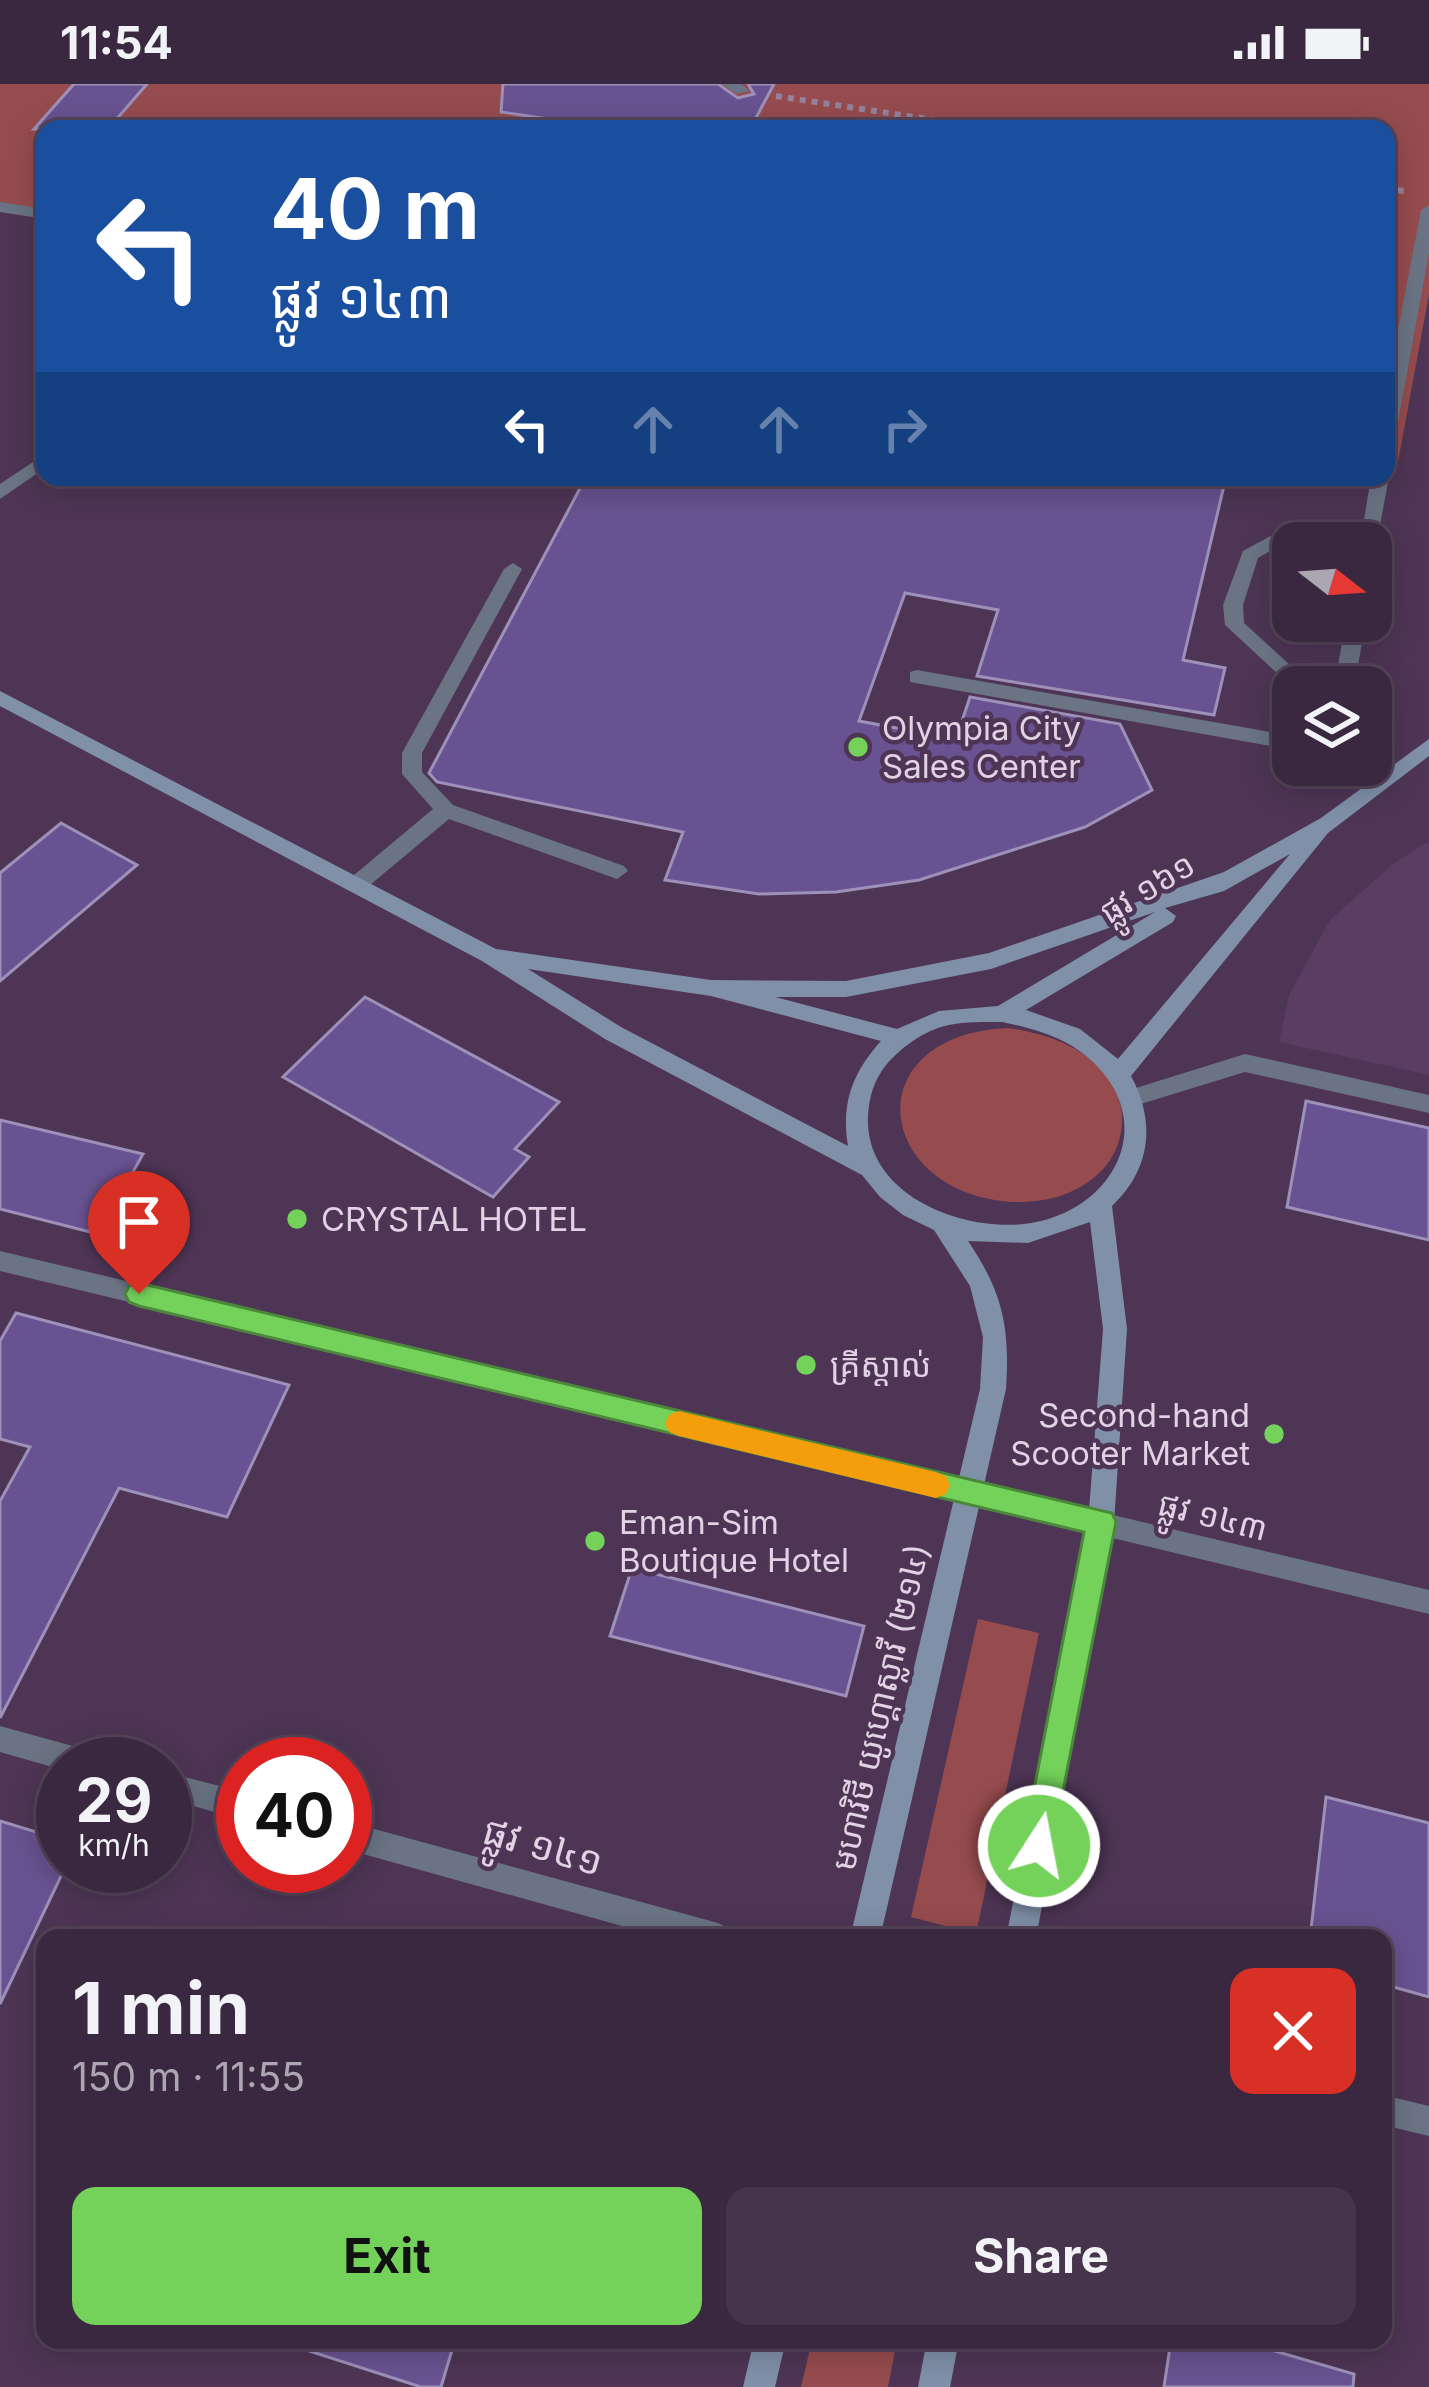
<!DOCTYPE html>
<html lang="en">
<head>
<meta charset="utf-8">
<style>
  :root { --surface:#3a2840; --page:#45344b; --text:#f1f3f6; --muted:#aba6b1; --line:#544459; --accent:#74d25b }
  body { margin:0; font-family:Inter,"Noto Sans Khmer",sans-serif; background:var(--page); color:var(--text); height:100vh; display:flex; flex-direction:column; font-size:45px; white-space:nowrap }
  * { box-sizing:border-box; margin:0 }
  p { font-size:39px; color:var(--muted) }
  .icon { flex:none; width:66px; height:66px; fill:none; stroke:currentColor; stroke-width:2; stroke-linecap:round; stroke-linejoin:round }
  .map { position:relative; flex:1; overflow:hidden }
  .sheet { position:absolute; left:36px; top:1845px; width:1356px; height:420px; display:flex; flex-direction:column; background:var(--surface); border-radius:24px; box-shadow:0 6px 30px #0003,0 0 0 3px var(--line) }
  .sheet>* { flex:none }
  .guide { position:absolute; left:36px; top:36px; width:1359px; height:366px; border-radius:24px; box-shadow:0 6px 30px #0003,0 0 0 3px var(--line); background:#1a4fa0; color:#fff; overflow:hidden }
  .needle { width:78px; rotate:107deg }
  .buttons { position:absolute; left:1272px; top:438px; display:grid; gap:24px }
  .buttons a { display:grid; place-items:center; width:120px; height:120px; border-radius:24px; background:var(--surface); box-shadow:0 6px 30px #0003,0 0 0 3px var(--line); font-size:60px }
  .speed { position:absolute; left:36px; top:1653px; display:flex; gap:24px; font-size:60px; font-weight:700; text-align:center }
  .speed>* { display:grid; place-content:center; width:156px; height:156px; border-radius:50%; background:var(--surface); box-shadow:0 6px 30px #0003,0 0 0 3px var(--line); line-height:1 }
  .speed small { font-size:30px; font-weight:400 }
  .speed .limit { border:18px solid #d22; background:#fff; color:#111 }
  .pin { position:absolute; display:grid; place-items:center; width:102px; height:102px; color:#fff; margin:-123px -51px; border-radius:50% 50% 50% 0; rotate:-45deg; box-shadow:0 0 12px #0007 }
  .pin .icon { rotate:45deg }
  .me { position:absolute; width:132px; margin:-66px; rotate:11deg; stroke-linejoin:round; filter:drop-shadow(0 0 9px #0008) }
  .turn { display:flex; align-items:center; gap:42px; height:252px; padding:0 36px; font-size:54px }
  .turn .icon { width:156px; height:156px; stroke-width:2.5 }
  .turn b { display:block; font-size:84px; line-height:102px }
  .lanes { display:flex; align-items:center; height:114px; padding:0 36px; background:#0003; justify-content:center; gap:60px; direction:ltr }
  .lanes .off { opacity:.35 }
  .round { display:grid; place-items:center; flex:none; width:126px; height:126px; border-radius:24px; background:var(--page) }
  .headline { display:flex; align-items:center; justify-content:space-between; height:204px; padding:0 36px }
  h1 { font-size:72px; font-weight:700; line-height:90px }
  .button { display:flex; gap:24px; margin-top:auto; padding:24px 36px }
  .button a { flex:1; height:138px; border-radius:24px; background:var(--accent); color:#111; font-size:48px; font-weight:700; line-height:138px; text-align:center }
  .button a+a { background:var(--page); color:var(--text) }
  .status { display:flex; justify-content:space-between; align-items:center; height:84px; padding:0 60px; background:var(--surface); direction:ltr }
  .status svg { height:33px; fill:currentColor }
  .map>svg:first-child { display:block }
  .built { fill:#5b3d63 }
  .green { fill:#964c4e }
  .building { fill:#695291; stroke:#9d90b9; stroke-width:3 }
  .lines { fill:none; stroke-linecap:round; stroke-linejoin:round }
  .path { stroke:#96829c; stroke-width:6; stroke-dasharray:6 6; stroke-linecap:butt }
  .lane { fill:#6a7484; fill-rule:evenodd }
  .street { fill:#6a7484; fill-rule:evenodd }
  .secondary { fill:#8090a9; fill-rule:evenodd }
  .route { fill:#74d25b; stroke:#4b883b; stroke-width:3 }
  .slow { fill:#f59e0b }
  .poi-dot { fill:#74d25b; stroke:#4e3555; stroke-width:4.5 }
  .labels { text-anchor:middle; stroke-width:9; stroke-linejoin:round; paint-order:stroke }
  .poi-label { font-size:33px; fill:#e1d2e5; stroke:#4e3555; text-anchor:start }
  .street-label { font-size:33px; fill:#e1d2e5; stroke:#4e3555 }
  .near-street-label { font-size:39px; fill:#e1d2e5; stroke:#4e3555 }
</style>
</head>
<body>
<div class="status"><b>11:54</b><svg viewBox="0 0 49 12"><path d="M0 12V9h3v3zM5 12V6h3v6zM10 12V3h3v9zM15 12V0h3v12zM26 1h20v11H26zM47 4h2v5h-2z"/></svg></div>
<div class="map">
<svg width="1429" height="2303" viewBox="0 0 1429 2303">
  <rect width="100%" height="100%" fill="#4e3555"/>
  <polygon class="built" points="1429,757 1429,991 1279,958 1289,911 1330,836 1393,780"/>
  <g class="green">
    <polygon points="0,0 1429,0 1429,210 1398,378 1386,376 1386,45 45,45 45,133 0,125"/>
    <path d="M1008 944C1054 950 1110 971 1121 1023 1126 1051 1114 1079 1091 1096 1069 1113 1040 1119 1013 1118 873 1109 855 951 1008 944Z"/>
    <polygon points="978,1535 1039,1549 976,1850 911,1833"/>
    <polygon points="812,2256 897,2256 888,2303 801,2303"/>
  </g>
  <g class="building">
    <polygon points="74,0 147,0 108,45 34,45"/>
    <polygon points="503,0 718,0 738,14 754,10 748,0 774,0 750,45 617,45 501,28"/>
    <polygon points="586,393 1226,393 1183,576 1225,584 1214,631 977,592 998,526 905,509 859,637 956,655 970,613 1120,640 1152,706 1085,743 919,796 836,808 759,810 665,796 683,748 437,698 429,689"/>
    <polygon points="61,739 137,781 0,897 0,789"/>
    <polygon points="365,913 559,1018 515,1065 529,1073 493,1113 283,993"/>
    <polygon points="1306,1017 1429,1044 1429,1156 1287,1123"/>
    <polygon points="0,1036 143,1070 98,1150 0,1125"/>
    <polygon points="16,1229 289,1301 227,1433 119,1404 0,1634 0,1417 30,1363 0,1355 0,1257"/>
    <polygon points="632,1484 864,1542 846,1612 610,1552"/>
    <polygon points="1326,1713 1429,1739 1429,1913 1383,1900 1383,1854 1310,1854"/>
    <polygon points="0,1737 63,1756 63,1788 0,1920"/>
    <polygon points="307,2256 455,2256 441,2303 421,2303 306,2266"/>
    <polygon points="1171,2256 1237,2256 1354,2290 1353,2303 1164,2303"/>
  </g>
  <g class="lines">
    <g class="path">
      <polyline points="776,12 994,45"/>
      <polyline points="1386,104 1404,107"/>
    </g>
    <g class="lane">
      <polygon points="0,118 45,125 45,135 0,128"/>
      <polygon points="1429,121 1429,169 1395,354 1386,359 1386,308 1421,126"/>
      <polygon points="45,370 45,384 0,415 0,400"/>
      <polygon points="1386,389 1389,393 1376,463 1360,459 1361,453 1284,459 1258,474 1243,521 1244,539 1314,603 1293,604 1225,541 1223,521 1243,467 1280,447 1363,442 1371,393 1386,393"/>
      <polygon points="513,479 522,485 422,669 422,688 453,721 624,782 628,787 617,795 449,735 364,806 348,806 345,801 348,796 433,725 402,690 402,669 504,485"/>
      <polygon points="1346,537 1366,537 1354,603 1334,603"/>
      <polygon points="917,586 1293,652 1293,666 910,598 910,588"/>
      <polygon points="1371,675 1396,685 1396,695 1382,695 1356,681 1371,681"/>
      <polygon points="1245,970 1429,1011 1429,1029 1245,988 1131,1023 1120,1014 1123,1008"/>
    </g>
    <g class="street">
      <polygon points="722,0 741,0 750,7 737,10"/>
      <polygon points="0,1167 1429,1506 1429,1530 0,1187"/>
      <polygon points="0,1642 91,1667 101,1671 105,1680 63,1680 63,1686 0,1668"/>
      <polygon points="165,1688 243,1708 243,1736 165,1714"/>
      <polygon points="345,1737 718,1839 728,1844 733,1854 665,1854 345,1765"/>
      <polygon points="1383,2011 1429,2022 1429,2052 1383,2041"/>
    </g>
    <g class="secondary">
      <path d="M0 607 496 865 711 896 846 897 989 869 1224 788 1321 734 1429 655V672L1328 749 1131 992C1156 1038 1151 1085 1112 1122L1127 1245 1114 1439 1036 1854H1006L1088 1439 1103 1245 1090 1138 1028 1159 968 1157C1003 1209 1010 1243 1006 1305L880 1854H850L980 1305 983 1253 970 1202 934 1146 903 1131 880 1113 862 1091 605 955 482 877 0 622ZM1290 770 1118 975 1080 945 1026 926 1173 838 1176 832 1165 824 1224 807ZM1155 828 998 922 939 927 897 945 775 913H846L991 885ZM528 885 711 912 881 957C852 989 841 1020 848 1062L621 943ZM1002 938C1036 945 1068 954 1093 978 1159 1041 1113 1126 1031 1139 965 1150 864 1112 868 1032 869 1013 874 996 886 981 900 965 918 951 938 944 958 937 981 938 1002 938Z"/>
      <polygon points="754,2256 786,2256 775,2303 743,2303"/>
      <polygon points="927,2256 959,2256 950,2303 918,2303"/>
    </g>
  </g>
  <polygon class="route" points="139,1199 1112,1429 1116,1438 1050,1773 1039,1777 1027,1773 1023,1762 1084,1448 139,1222 129,1218 125,1210 129,1202"/>
  <polygon class="slow" points="679,1327 936,1388 946,1392 950,1401 946,1410 936,1414 679,1352 669,1348 665,1340 669,1331"/>
  <g class="poi-dot">
    <circle cx="858" cy="663" r="12"/>
    <circle cx="297" cy="1135" r="12"/>
    <circle cx="806" cy="1281" r="12"/>
    <circle cx="1274" cy="1350" r="12"/>
    <circle cx="595" cy="1457" r="12"/>
  </g>
  <g class="labels">
    <g class="poi-label">
      <text x="882" y="656">Olympia City<tspan x="882" dy="38">Sales Center</tspan></text>
      <text x="321" y="1147">CRYSTAL HOTEL</text>
      <text x="830" y="1293">គ្រីស្តាល់</text>
      <text x="1250" y="1343" text-anchor="end">Second-hand<tspan x="1250" dy="38">Scooter Market</tspan></text>
      <text x="619" y="1450">Eman-Sim<tspan x="619" dy="38">Boutique Hotel</tspan></text>
    </g>
    <g class="street-label">
      <text transform="translate(1147 804) rotate(-31)" y="12">ផ្លូវ ១៦១</text>
      <text transform="translate(1213 1432) rotate(14)" y="12">ផ្លូវ ១៤៣</text>
      <text transform="translate(880 1623) rotate(-77)" y="12">មហាវិថី យូហ្គោស្លាវី (២១៤)</text>
    </g>
    <g class="near-street-label">
      <text transform="translate(543 1762) rotate(16)" y="14">ផ្លូវ ១៤១</text>
    </g>
  </g>
</svg>
<div class="buttons">
<a><svg class="needle" viewBox="-14 -14 28 28"><path d="M0-13l5 13h-10z" fill="#e53935"/><path d="M0 13l5-13h-10z" fill="#aba6b1"/></svg></a>
<a><svg class="icon" aria-label="layers" viewBox="0 0 24 24"><path d="M12 4l9 5-9 5-9-5zM3 14l9 5 9-5"/></svg></a>
</div>
<div class="speed"><div>29<small>km/h</small></div><div class="limit">40</div></div>
<div class="pin" style="left:139px;top:1210px;background:#d93025"><svg class="icon" aria-label="arrive" viewBox="0 0 24 24"><path d="M6 21V4h12l-3 4 3 4H6"/></svg></div>
<svg class="me" style="left:1039px;top:1762px" viewBox="-20 -20 40 40"><circle r="17" fill="#74d25b" stroke="#fff" stroke-width="3"/><path d="M0-11L8 9 0 5-8 9z" fill="#fff"/></svg>
<div class="guide">
<div class="turn"><svg class="icon" aria-label="left" viewBox="0 0 24 24"><path d="M17 20v-9H6M10 6l-5 5 5 5"/></svg><div><b>40 m</b>ផ្លូវ ១៤៣</div></div>
<div class="lanes"><svg class="icon" aria-label="left" viewBox="0 0 24 24"><path d="M17 20v-9H6M10 6l-5 5 5 5"/></svg><svg class="icon off" aria-label="ahead" viewBox="0 0 24 24"><path d="M12 20V5M6 11l6-6 6 6"/></svg><svg class="icon off" aria-label="ahead" viewBox="0 0 24 24"><path d="M12 20V5M6 11l6-6 6 6"/></svg><svg class="icon off" aria-label="right" viewBox="0 0 24 24"><path d="M7 20v-9h11M14 6l5 5-5 5"/></svg></div>
</div>
<section class="sheet">
<div class="headline"><div><h1>1 min</h1><p>150 m · 11:55</p></div><a class="round" style="background:#d93025;color:#fff"><svg class="icon" aria-label="close" viewBox="0 0 24 24"><path d="M6 6l12 12M18 6L6 18"/></svg></a></div>
<div class="button"><a>Exit</a><a>Share</a></div>
</section>
</div>
</body>
</html>
